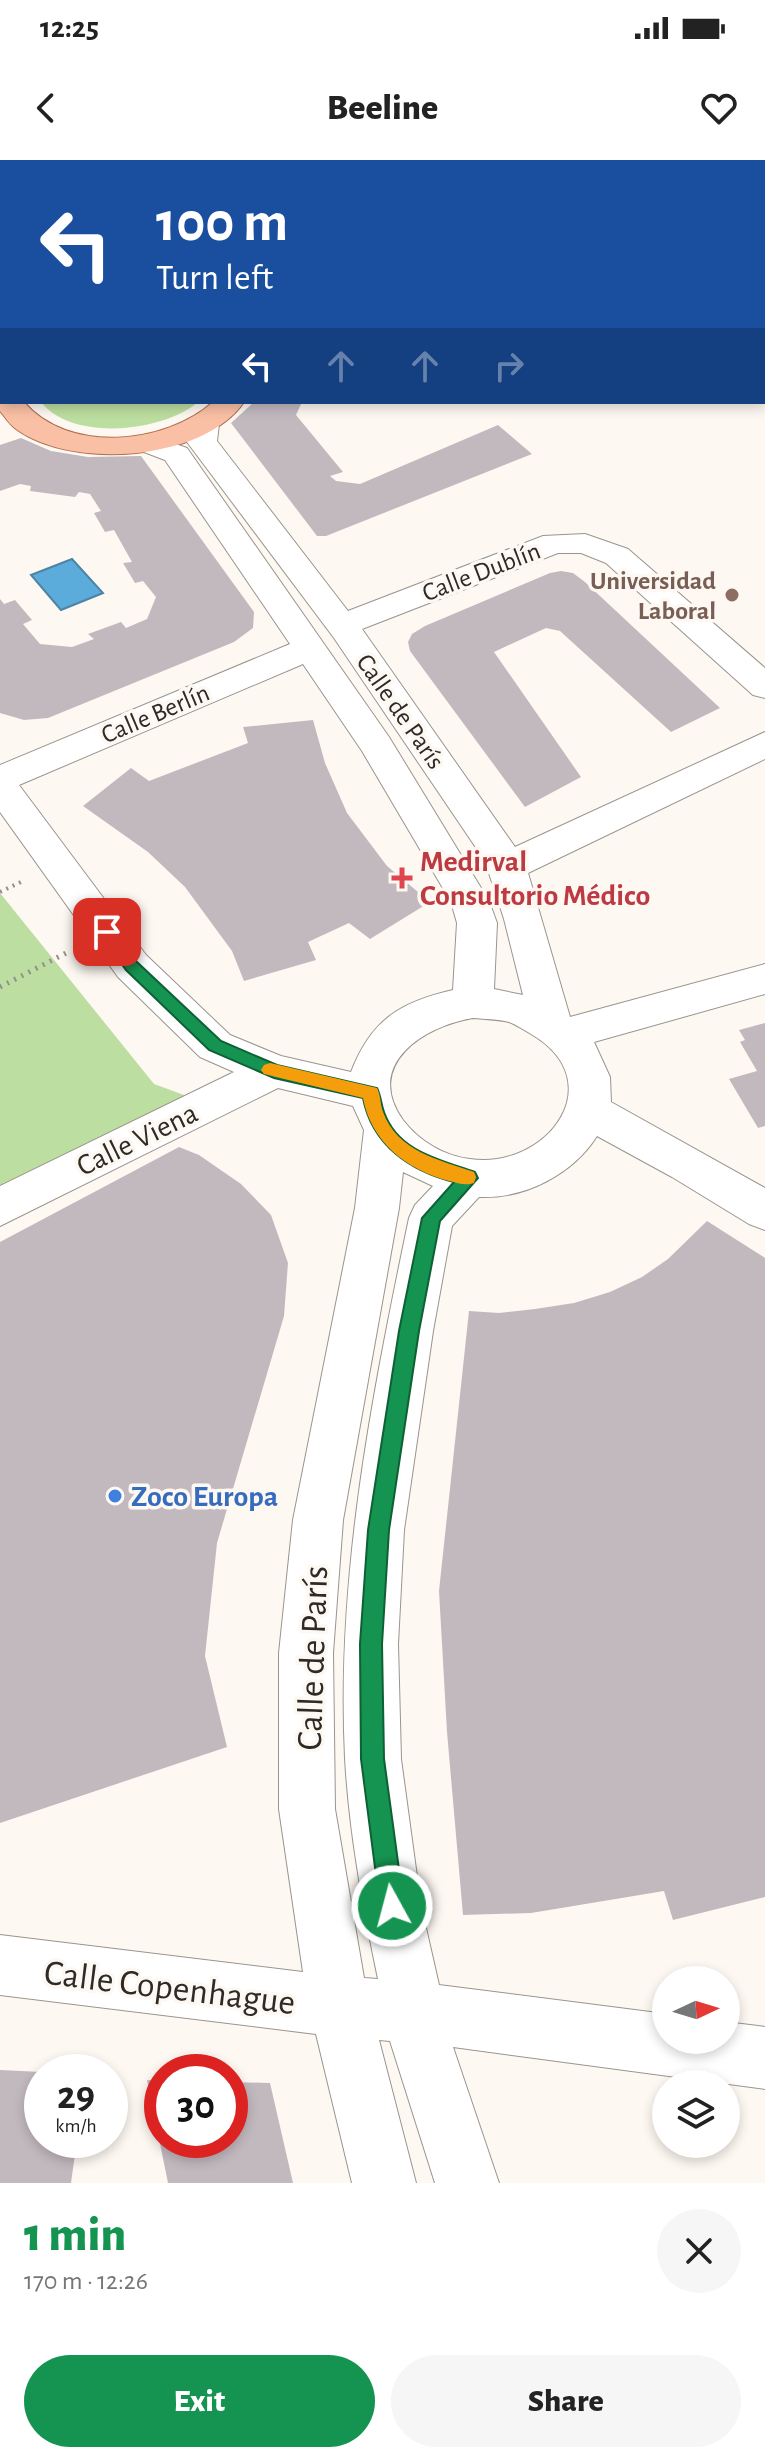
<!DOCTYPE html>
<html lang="en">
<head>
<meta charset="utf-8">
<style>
  :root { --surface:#fff; --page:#f6f6f6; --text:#222; --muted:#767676; --accent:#159451 }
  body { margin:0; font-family:"Alegreya Sans",sans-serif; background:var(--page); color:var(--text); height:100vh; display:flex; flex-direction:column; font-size:30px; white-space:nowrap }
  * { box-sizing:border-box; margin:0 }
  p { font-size:26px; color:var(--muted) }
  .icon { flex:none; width:44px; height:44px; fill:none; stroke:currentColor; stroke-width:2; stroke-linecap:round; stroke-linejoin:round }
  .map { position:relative; height:2023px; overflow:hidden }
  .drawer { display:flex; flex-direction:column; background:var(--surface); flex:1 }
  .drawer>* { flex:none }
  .guide { position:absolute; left:0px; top:0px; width:766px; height:244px; box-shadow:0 4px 12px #0003; background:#1a4fa0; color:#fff; overflow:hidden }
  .needle { width:52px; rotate:86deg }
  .controls { position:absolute; left:652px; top:1806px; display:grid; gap:16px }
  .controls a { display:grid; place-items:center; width:88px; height:88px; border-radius:50%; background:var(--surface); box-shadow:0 4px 12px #0003; font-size:40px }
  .speed { position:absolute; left:24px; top:1894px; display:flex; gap:16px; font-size:40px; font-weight:700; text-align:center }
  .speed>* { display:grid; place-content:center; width:104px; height:104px; border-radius:50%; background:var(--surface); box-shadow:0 4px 12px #0003; line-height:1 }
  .speed small { font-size:20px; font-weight:400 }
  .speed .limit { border:12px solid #d22; background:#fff; color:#111 }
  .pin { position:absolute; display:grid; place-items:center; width:68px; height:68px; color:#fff; margin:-34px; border-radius:16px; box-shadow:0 4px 12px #0006 }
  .me { position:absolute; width:88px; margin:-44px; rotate:353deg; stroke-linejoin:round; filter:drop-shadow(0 0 6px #0008) }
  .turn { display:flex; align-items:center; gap:28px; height:168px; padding:0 24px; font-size:36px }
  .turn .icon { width:104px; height:104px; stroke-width:2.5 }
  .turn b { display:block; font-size:56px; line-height:68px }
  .lanes { display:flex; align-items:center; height:76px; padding:0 24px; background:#0003; justify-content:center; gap:40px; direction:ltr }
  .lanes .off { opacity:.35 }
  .round { display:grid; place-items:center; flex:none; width:84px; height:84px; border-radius:42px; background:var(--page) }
  .headline { display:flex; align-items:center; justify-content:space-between; height:136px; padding:0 24px }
  h1 { font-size:48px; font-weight:800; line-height:60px; color:var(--accent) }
  .button { display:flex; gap:16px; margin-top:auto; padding:16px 24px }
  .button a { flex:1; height:92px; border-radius:48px; background:var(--accent); color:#fff; font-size:32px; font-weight:800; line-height:92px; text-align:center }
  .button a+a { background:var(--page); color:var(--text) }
  .status { display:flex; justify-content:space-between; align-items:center; height:56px; padding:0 40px; background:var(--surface); direction:ltr }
  .status svg { height:22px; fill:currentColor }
  header { display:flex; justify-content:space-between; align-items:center; height:104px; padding:0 24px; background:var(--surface); font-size:36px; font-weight:800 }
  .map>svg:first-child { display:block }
  .green { fill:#bcdea0 }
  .water { fill:#5babdb; stroke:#4d84a5; stroke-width:2 }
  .building { fill:#c2b9bf }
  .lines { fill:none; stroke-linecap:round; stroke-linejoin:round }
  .minor-casing { stroke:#9b948e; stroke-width:2 }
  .major-casing { stroke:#b07052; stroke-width:2 }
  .path-far2 { stroke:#94908b; stroke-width:3; stroke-dasharray:1 4; stroke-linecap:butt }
  .path-far1 { stroke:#94908b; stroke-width:4; stroke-dasharray:2 5; stroke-linecap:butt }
  .path { stroke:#94908b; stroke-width:5; stroke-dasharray:2 6; stroke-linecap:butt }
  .minor { fill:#fff; fill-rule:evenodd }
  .major { fill:#fac0a5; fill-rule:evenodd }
  .route { fill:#159451; stroke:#0e6035; stroke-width:2 }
  .slow { fill:#f59e0b }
  .education-dot { fill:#8d6e63; stroke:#fef8f2; stroke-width:3 }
  .health-dot { fill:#e0444e; stroke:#fef8f2; stroke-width:3 }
  .shop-dot { fill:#3f7fe0; stroke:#fef8f2; stroke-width:3 }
  .labels { text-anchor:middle; stroke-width:7; stroke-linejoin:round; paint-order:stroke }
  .far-street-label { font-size:26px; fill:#2d2a27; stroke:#fef8f2 }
  .far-education-label { font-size:26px; font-weight:bold; fill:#785e54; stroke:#fef8f2; text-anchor:end }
  .health-label { font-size:30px; font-weight:bold; fill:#be3a42; stroke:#fef8f2; text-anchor:start }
  .street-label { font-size:30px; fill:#2d2a27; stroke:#fef8f2 }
  .shop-label { font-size:30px; font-weight:bold; fill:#366cbe; stroke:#fef8f2; text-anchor:start }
  .near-street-label { font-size:36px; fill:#2d2a27; stroke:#fef8f2 }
</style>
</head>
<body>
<div class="status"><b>12:25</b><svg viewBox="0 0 49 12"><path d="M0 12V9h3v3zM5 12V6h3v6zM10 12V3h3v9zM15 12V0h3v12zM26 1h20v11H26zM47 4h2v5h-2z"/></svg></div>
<header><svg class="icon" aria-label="back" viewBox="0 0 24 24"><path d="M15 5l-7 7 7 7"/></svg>Beeline<svg class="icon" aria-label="heart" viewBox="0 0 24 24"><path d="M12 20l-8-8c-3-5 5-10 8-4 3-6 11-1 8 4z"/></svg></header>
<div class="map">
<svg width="765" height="2023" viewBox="0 0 765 2023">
  <rect width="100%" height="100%" fill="#fef8f2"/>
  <g class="green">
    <polygon points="0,0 617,0 2,2 0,189"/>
    <path d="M41 242H198C163 272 72 282 41 242Z"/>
    <polygon points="0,733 154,924 195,939 0,1037"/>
  </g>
  <polygon class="water" points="72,399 103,433 61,450 31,415"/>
  <g class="building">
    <polygon points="254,242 302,242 296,255 343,312 330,316 336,321 360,324 498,265 532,294 326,376 317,376 231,263"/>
    <polygon points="21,278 51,291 88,297 141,296 254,452 253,468 234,482 48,558 24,560 0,553 0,439 4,444 15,440 32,460 23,464 40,484 72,487 94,479 88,474 121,462 126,468 147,459 156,437 143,421 135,423 123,403 132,402 114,370 105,372 94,353 101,351 90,334 79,332 75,337 30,331 31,326 20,324 0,331 0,285"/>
    <polygon points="561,411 573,413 585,422 720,548 671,572 560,471 546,468 494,492 581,617 525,647 410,491 408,482 412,474 425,466 550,413"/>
    <polygon points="313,560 325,603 347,653 387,706 430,742 370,779 349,763 308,782 316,800 244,821 232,791 185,727 148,692 83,646 131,608 149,621 248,583 243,567"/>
    <polygon points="765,863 765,966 758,968 729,919 757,911 740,882 745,880 739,870"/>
    <polygon points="179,987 199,995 241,1024 271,1055 288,1103 284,1156 217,1383 205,1496 227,1587 0,1663 0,1082"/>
    <polygon points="707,1061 765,1098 765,1737 673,1760 664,1731 531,1753 463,1755 447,1572 439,1431 469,1151 499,1153 535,1149 574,1143 610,1132 642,1117 668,1099"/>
    <polygon points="0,1910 42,1912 42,1980 77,1980 71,2023 0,2023"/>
    <polygon points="147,1920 162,1921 162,1980 230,1980 230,1922 270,1923 293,2023 168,2023"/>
  </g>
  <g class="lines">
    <defs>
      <g id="minor">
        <polygon points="676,0 705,0 675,2"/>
        <path d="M204 255 214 258 219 264 217 281 348 451 543 376 585 374 628 389 765 508V538L753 535 606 403 581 393H558L362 469 515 687 765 572V599L528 713 570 857 765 804V834L594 882 610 917 611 942 765 1028V1070L749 1064 672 1017 597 976C573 1014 525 1039 479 1037L452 1066 433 1171 404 1370 398 1484 401 1599 421 1746 439 1825 666 1854V1880H726V1862L765 1867V1929L453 1887 499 2023H435L390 1881 379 1880 416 2023H352L316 1874 0 1835V1775L303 1812 279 1649V1493L293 1360 355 1048 364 970 353 946 278 928 0 1066V1026L234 912 200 897 118 817 0 652V605L290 484 165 300 136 289 132 283 136 277 147 274 187 288 389 577 489 741 497 763 494 829 523 835 504 759 485 701 334 478 187 282 189 264 194 258ZM303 504 362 591 451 742 457 763 453 830C400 842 371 860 351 912L281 896 230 875 146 795 19 625ZM473 858C485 859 498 859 509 862 517 865 524 870 531 874 613 922 547 1010 470 999 444 996 419 981 403 960 363 904 425 866 473 858ZM403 1012 433 1026 415 1045 409 1058C372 1236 336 1415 345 1598 349 1672 363 1747 378 1819L364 1818 335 1649 333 1493 343 1360 399 1048Z"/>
      </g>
      <g id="major">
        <polygon points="717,0 746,0 716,2"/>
        <path d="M0 235 2 242H24C68 294 165 285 213 242H244C204 301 72 310 16 269 10 265 5 257 0 251Z"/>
      </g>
    </defs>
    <use href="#minor" class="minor-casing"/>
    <use href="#major" class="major-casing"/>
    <g class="path-far2">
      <polyline points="174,0 177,2"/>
      <polyline points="243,0 246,2"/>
      <polyline points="298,0 301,2"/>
      <polyline points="212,2 219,0"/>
      <polyline points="275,2 282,0"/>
      <polyline points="593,2 598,0"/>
    </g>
    <polyline class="path-far1" points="0,732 21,722"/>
    <polyline class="path" points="0,827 70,791"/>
    <use href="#minor" class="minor"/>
    <use href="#major" class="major"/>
  </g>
  <path class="route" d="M107 766 113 768 137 802 221 881 277 905 377 928C381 936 381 944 384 952 398 992 441 1000 475 1012L478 1018 440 1061 419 1171 389 1370 382 1484 384 1599 404 1746 400 1755 392 1758 383 1755 380 1746 361 1599 360 1484 368 1370 399 1171 422 1058 454 1022C410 1011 372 985 363 938L274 918 209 890 126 810 99 772Z"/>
  <path class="slow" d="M270 903 377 928C381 936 380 944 383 952 397 991 439 1000 474 1012L476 1017 474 1023C465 1026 458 1023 449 1021 407 1010 371 982 363 938L264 914 261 910 264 905Z"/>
  <circle class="education-dot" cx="732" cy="435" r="8"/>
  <path class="health-dot" d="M398 706h8v8h8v8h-8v8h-8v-8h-8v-8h8z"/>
  <circle class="shop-dot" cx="115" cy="1336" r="8"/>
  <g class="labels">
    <g class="far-street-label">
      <text transform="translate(481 411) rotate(-21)" y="9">Calle Dublín</text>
      <text transform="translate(401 551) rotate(55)" y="9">Calle de París</text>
      <text transform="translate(155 553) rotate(-23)" y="9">Calle Berlín</text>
    </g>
    <g class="far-education-label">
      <text x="716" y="429">Universidad<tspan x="716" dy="30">Laboral</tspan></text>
    </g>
    <g class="health-label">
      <text x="420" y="711">Medirval<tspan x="420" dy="34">Consultorio Médico</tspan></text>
    </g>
    <g class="street-label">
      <text transform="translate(137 979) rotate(-26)" y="10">Calle Viena</text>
    </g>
    <g class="shop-label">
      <text x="131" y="1346">Zoco Europa</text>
    </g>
    <g class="near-street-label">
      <text transform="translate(311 1498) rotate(-88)" y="13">Calle de París</text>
      <text transform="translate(170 1826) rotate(7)" y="13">Calle Copenhague</text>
    </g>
  </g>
</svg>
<div class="controls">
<a><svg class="needle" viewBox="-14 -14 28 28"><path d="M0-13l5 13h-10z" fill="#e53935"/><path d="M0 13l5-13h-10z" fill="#767676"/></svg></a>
<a><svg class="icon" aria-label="layers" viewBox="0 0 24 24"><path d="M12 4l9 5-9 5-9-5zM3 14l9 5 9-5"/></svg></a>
</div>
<div class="speed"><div>29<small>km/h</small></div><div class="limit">30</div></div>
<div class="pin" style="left:107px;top:772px;background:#d93025"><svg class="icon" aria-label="arrive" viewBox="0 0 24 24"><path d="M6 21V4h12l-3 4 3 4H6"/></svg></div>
<svg class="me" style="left:392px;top:1746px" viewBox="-20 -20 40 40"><circle r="17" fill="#159451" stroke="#fff" stroke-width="3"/><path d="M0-11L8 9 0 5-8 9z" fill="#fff"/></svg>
<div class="guide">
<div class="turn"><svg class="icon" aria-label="left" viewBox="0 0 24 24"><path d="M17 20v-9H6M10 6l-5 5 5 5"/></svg><div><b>100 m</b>Turn left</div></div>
<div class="lanes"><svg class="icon" aria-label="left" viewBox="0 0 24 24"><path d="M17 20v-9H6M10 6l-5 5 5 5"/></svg><svg class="icon off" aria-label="ahead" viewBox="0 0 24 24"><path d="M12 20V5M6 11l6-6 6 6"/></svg><svg class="icon off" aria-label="ahead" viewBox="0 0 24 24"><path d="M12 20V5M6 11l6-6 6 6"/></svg><svg class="icon off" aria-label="right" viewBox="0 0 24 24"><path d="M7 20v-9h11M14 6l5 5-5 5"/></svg></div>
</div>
</div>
<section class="drawer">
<div class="headline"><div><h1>1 min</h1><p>170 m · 12:26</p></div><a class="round"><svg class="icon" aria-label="close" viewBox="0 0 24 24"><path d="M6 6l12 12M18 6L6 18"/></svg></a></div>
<div class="button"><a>Exit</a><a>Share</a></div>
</section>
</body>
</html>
